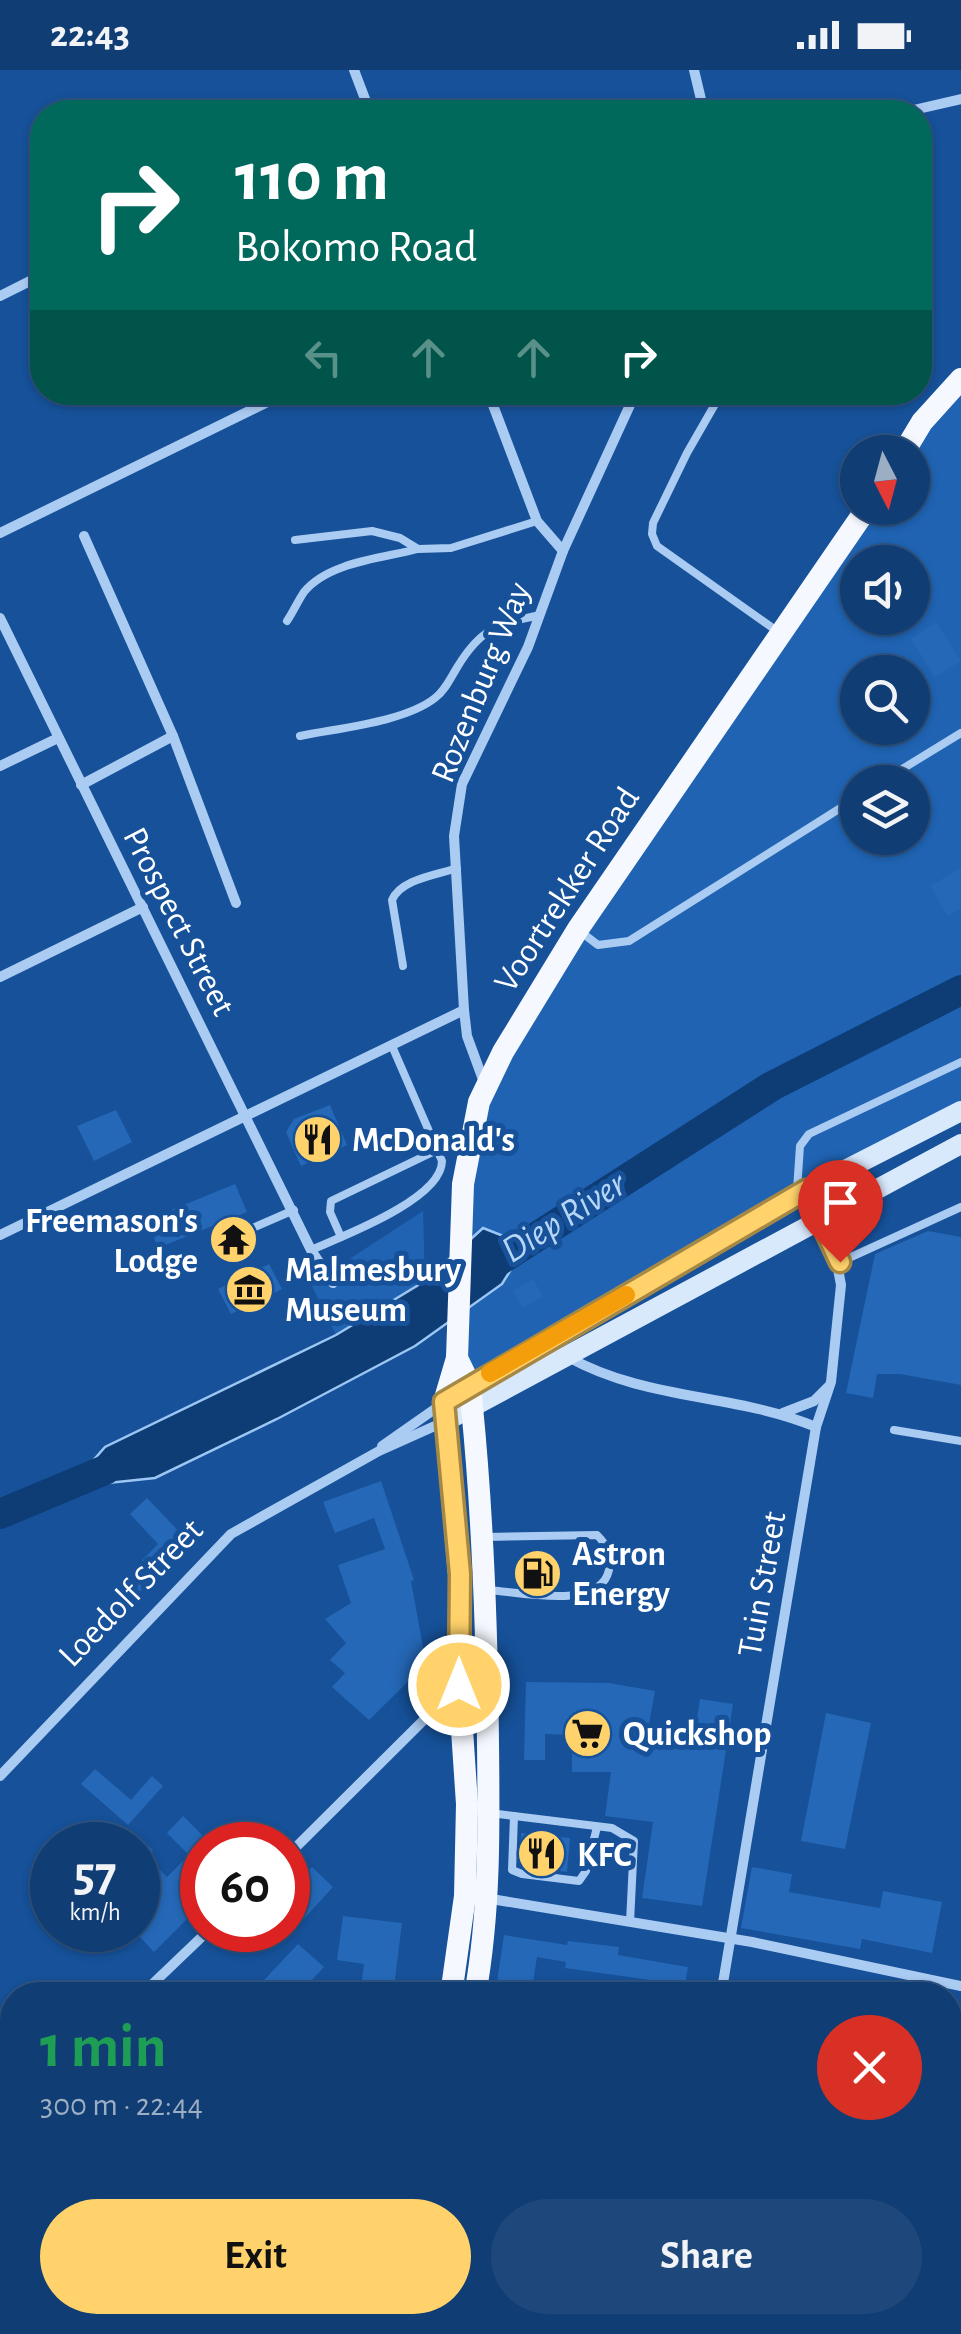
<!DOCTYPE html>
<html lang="en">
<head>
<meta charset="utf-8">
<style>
  :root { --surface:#103d73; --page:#1e487b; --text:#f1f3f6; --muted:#9caec4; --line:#305685; --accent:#ffd26b }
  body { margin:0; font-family:"Alegreya Sans",sans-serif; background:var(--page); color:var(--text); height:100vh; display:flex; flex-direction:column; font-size:38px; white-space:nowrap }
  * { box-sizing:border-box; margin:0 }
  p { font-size:32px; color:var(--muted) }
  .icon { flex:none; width:55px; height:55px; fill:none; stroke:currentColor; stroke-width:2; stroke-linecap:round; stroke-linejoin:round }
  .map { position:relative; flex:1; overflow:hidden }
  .details { position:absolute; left:0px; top:1912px; width:962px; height:352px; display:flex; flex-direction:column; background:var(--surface); border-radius:40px 40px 0 0; box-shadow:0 2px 8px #0004,0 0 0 2px var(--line) }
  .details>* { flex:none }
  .guide { position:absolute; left:30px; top:30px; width:902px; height:305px; border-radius:40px; box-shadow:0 2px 8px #0004,0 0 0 2px var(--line); background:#00695c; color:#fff; overflow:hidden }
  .needle { width:65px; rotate:174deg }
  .tools { position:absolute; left:840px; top:365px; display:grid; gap:20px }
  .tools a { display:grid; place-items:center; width:90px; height:90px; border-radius:50%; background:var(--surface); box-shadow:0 2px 8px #0004,0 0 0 2px var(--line); font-size:50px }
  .speed { position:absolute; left:30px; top:1752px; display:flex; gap:20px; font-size:50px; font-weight:700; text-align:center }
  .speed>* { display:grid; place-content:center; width:130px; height:130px; border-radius:50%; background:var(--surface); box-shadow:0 2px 8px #0004,0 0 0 2px var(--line); line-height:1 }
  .speed small { font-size:25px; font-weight:400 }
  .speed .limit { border:15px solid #d22; background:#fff; color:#111 }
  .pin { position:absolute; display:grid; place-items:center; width:85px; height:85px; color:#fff; margin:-102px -42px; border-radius:50% 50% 50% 0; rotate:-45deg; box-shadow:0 0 10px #0007 }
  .pin .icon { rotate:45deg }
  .me { position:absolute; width:110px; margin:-55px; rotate:0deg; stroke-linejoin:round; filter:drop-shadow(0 0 8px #0008) }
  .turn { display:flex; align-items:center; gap:35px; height:210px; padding:0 40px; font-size:45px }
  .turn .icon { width:130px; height:130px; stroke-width:2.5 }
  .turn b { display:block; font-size:70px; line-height:85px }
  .lanes { display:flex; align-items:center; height:95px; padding:0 40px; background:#0003; justify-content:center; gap:50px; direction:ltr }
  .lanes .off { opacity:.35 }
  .round { display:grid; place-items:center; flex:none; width:105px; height:105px; border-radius:52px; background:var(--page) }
  .overview { display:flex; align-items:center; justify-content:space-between; height:170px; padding:0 40px }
  h1 { font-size:60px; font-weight:700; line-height:75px; color:#1e9e55 }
  .action { display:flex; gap:20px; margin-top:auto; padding:20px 40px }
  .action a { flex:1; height:115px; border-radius:60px; background:var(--accent); color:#111; font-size:40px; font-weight:700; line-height:115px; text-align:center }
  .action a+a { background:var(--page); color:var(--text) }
  .status { display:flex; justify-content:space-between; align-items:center; height:70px; padding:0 50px; background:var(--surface); direction:ltr }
  .status svg { height:28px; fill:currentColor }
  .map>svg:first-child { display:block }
  .green { fill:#1f63b2; fill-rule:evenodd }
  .water { fill:#0e3c75; stroke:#9cc7f4; stroke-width:2.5 }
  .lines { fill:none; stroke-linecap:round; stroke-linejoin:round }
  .river { stroke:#0e3c75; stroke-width:30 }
  .building { fill:#2568b7 }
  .lane { stroke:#aacbf2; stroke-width:8 }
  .street { stroke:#aacbf2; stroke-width:10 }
  .secondary { stroke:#d9e9fc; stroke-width:20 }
  .primary { stroke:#f5f9ff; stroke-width:22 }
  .route-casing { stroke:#a68846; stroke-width:25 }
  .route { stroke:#ffd26b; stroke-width:18 }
  .slow { stroke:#f59e0b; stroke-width:18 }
  .labels { text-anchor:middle; stroke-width:10; stroke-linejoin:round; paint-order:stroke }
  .street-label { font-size:35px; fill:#fff; stroke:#165199 }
  .poi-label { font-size:35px; font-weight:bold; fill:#fff; stroke:#165199; text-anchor:start }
  .water-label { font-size:38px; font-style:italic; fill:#b6d6f8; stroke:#165199 }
</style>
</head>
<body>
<div class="status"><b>22:43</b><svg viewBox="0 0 49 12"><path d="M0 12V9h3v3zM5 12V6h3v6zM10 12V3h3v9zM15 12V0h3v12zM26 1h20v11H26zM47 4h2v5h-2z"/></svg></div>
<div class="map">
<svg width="961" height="2264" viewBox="0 0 961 2264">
  <rect width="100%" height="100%" fill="#165199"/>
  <g class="green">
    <path d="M961 309V1041L470 1315 459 1210 485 1016 867 438H912V382ZM858 492H912V548H858ZM858 602H912V658H858ZM858 712H912V768H858Z"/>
    <polygon points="423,1141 425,1211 336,1265 311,1214"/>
  </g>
  <polygon class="water" points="483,1158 526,1175 502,1214 415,1276 277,1349 155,1408 70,1417 105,1377 336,1265 425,1211"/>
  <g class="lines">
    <g class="river">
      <polyline points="494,1194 772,1016 961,920"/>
      <polyline points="0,1444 105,1400"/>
    </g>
  </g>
  <g class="building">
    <polygon points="936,552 961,591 935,607 911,569"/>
    <polygon points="961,798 961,839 948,846 930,816"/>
    <polygon points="330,1035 347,1075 301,1096 286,1062 294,1049"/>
    <polygon points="116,1040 132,1072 94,1091 77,1056"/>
    <polygon points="235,1114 247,1142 158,1178 147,1150"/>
    <polygon points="928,1161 961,1167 961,1315 900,1304 877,1304 873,1328 846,1323 875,1184"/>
    <polygon points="269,1194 282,1219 231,1244 218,1219"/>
    <polygon points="533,1209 543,1227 522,1238 513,1220"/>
    <polygon points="381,1411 414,1510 411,1511 426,1594 369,1650 332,1617 345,1603 330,1590 346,1573 325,1549 351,1533 338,1495 385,1479 374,1448 335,1463 323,1432"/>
    <polygon points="147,1428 189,1472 126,1536 111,1522 158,1474 130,1444"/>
    <polygon points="526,1612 609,1613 655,1621 647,1665 693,1673 700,1629 733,1634 702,1836 642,1828 653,1752 605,1746 611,1702 572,1702 572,1665 545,1664 545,1690 524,1690"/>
    <polygon points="826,1643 871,1653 845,1779 801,1771"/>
    <polygon points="95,1699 131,1730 152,1706 163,1716 128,1755 81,1714"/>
    <polygon points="183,1746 212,1775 202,1775 202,1834 154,1882 138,1865 138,1767 153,1780 147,1787 167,1807 189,1785 167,1763"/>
    <polygon points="521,1763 570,1768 567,1802 520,1795"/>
    <polygon points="312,1797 333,1817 302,1851 288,1837 288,1823"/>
    <polygon points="752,1797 792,1804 789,1822 880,1838 883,1821 942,1832 932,1883 862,1869 860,1879 741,1858"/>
    <polygon points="343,1846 402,1853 393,1925 360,1925 364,1894 337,1890"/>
    <polygon points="504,1865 567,1875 568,1871 619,1877 618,1885 688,1897 683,1925 654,1925 657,1911 565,1898 566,1892 537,1887 531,1925 495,1925"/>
    <polygon points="298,1874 324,1897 298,1925 250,1925"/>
  </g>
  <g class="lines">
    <g class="lane">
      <polyline points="722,322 687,383 653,453 652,464 657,476 777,561"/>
      <polyline points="295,470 372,461 400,468 418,479 451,478 537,451"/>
      <path d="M287 551C293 542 298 531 304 522 328 492 383 488 418 479"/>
      <path d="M300 666C338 658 405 652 435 628 445 621 451 607 458 596 481 558 498 554 540 545"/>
      <polyline points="881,712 961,663"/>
      <polyline points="581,862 598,875 629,871 858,727"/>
      <path d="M403 896 392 830C401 809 437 805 457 798"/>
      <polyline points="797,1120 800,1076 809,1064 961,992"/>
      <polyline points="341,1167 330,1142 331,1131 437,1080"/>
      <polyline points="218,1173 294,1140"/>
      <path d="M311 1180C343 1166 442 1129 442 1091L392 976"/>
      <polyline points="840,1192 961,1137"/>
      <polyline points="894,1360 961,1371"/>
      <path d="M486 1467 597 1465C607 1475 612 1485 609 1500 600 1541 521 1522 488 1520"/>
      <polyline points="490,1743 612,1758 634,1771 630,1852"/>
      <polyline points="514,1746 512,1800 522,1804 579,1811 586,1801 597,1757"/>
      <polyline points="809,2264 811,2252"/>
    </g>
    <g class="street">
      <polyline points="354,0 370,42"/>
      <polyline points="694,0 704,42"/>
      <polyline points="905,42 961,29"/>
      <polyline points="0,226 42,205"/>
      <polyline points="488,322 537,451 563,481"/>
      <polyline points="0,463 288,322"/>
      <polyline points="84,466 173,666 236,833"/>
      <polyline points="0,548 311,1180 333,1213"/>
      <polyline points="0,696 58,668"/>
      <polyline points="81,715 173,666"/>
      <polyline points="0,907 143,837"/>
      <polyline points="485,1015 467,966 464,940 454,766 462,714 528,577 563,481 636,322"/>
      <polyline points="0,1165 464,940"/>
      <path d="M568 1287C647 1331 734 1323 816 1357"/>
      <polyline points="783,1343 814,1331 828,1317"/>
      <polyline points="382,1376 442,1334"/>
      <polyline points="0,1706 231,1464 379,1381 446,1351"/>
      <polyline points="288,1785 459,1615 487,1597"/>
      <polyline points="485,1828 752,1872 961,1916"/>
      <polyline points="141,1925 209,1860"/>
      <polyline points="721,1925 816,1357 831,1312 841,1215 834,1177 806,1120"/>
      <polyline points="0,1972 12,1984"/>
      <polyline points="0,2064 12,2051"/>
      <polyline points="292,2252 304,2264"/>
      <polyline points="96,2264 107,2252"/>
    </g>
    <g class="secondary">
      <polyline points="458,1323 806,1120 961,1041"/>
      <polyline points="446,1351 961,1074"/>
    </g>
    <g class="primary">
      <polyline points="904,382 922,352 961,309"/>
      <path d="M457 1288 470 1315 472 1337C483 1449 487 1561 488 1673 489 1758 490 1842 475 1925"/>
      <polyline points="451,1925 465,1826 467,1734 459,1615 459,1505 444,1332 457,1288 463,1114 479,1032 503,982 578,859 867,438"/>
      <polyline points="337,2264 350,2252"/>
      <polyline points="389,2264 393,2252"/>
      <polyline points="406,2264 409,2252"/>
    </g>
  </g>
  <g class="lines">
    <defs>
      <polyline id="route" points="459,1615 460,1504 444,1332 806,1120 840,1192"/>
    </defs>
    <use href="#route" class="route-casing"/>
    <use href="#route" class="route"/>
    <polyline class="slow" points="490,1303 626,1225"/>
  </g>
  <defs>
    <symbol id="restaurant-disc" viewBox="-11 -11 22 22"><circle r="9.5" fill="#ffd26b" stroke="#165199"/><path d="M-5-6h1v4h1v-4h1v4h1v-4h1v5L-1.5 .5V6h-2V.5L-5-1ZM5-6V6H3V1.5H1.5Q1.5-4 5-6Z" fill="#111"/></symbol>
    <symbol id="temple-disc" viewBox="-11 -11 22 22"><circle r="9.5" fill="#ffd26b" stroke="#165199"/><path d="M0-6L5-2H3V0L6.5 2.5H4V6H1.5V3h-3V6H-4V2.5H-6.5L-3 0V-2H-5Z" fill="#111"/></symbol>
    <symbol id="museum-disc" viewBox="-11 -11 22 22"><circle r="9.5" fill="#ffd26b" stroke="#165199"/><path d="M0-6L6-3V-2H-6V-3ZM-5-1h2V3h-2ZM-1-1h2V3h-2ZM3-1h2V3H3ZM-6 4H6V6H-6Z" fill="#111"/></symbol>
    <symbol id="fuel-disc" viewBox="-11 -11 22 22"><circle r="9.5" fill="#ffd26b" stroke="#165199"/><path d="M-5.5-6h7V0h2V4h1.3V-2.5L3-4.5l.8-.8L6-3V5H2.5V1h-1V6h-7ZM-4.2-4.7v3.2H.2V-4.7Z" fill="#111"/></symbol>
    <symbol id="supermarket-disc" viewBox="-11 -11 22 22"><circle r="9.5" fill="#ffd26b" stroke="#165199"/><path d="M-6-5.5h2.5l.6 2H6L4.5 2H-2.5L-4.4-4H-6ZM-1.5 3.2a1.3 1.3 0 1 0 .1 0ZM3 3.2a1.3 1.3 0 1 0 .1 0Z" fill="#111"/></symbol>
  </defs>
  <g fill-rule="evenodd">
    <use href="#restaurant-disc" x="290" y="1042" width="55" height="55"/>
    <use href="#temple-disc" x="206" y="1142" width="55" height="55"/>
    <use href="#museum-disc" x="222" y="1192" width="55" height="55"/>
    <use href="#fuel-disc" x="510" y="1476" width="55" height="55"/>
    <use href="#supermarket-disc" x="560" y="1636" width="55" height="55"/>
    <use href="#restaurant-disc" x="514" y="1756" width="55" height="55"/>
  </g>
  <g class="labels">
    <g class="street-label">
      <text transform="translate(480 612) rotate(-68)" y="12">Rozenburg Way</text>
      <text transform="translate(566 819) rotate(-57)" y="12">Voortrekker Road</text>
      <text transform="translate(180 851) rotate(63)" y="12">Prospect Street</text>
      <text transform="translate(761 1514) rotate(-80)" y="12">Tuin Street</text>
      <text transform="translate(130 1522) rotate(-46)" y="12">Loedolf Street</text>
    </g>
    <g class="poi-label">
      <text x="352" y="1081">McDonald's</text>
      <text x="198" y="1162" text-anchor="end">Freemason's<tspan x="198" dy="40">Lodge</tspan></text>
      <text x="285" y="1211">Malmesbury<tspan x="285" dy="40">Museum</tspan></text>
      <text x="572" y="1495">Astron<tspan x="572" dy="40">Energy</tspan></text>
      <text x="623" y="1675">Quickshop</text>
      <text x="577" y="1796">KFC</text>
    </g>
    <g class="water-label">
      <text transform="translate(563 1146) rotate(-32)" y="13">Diep River</text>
    </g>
  </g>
</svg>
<div class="tools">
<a><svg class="needle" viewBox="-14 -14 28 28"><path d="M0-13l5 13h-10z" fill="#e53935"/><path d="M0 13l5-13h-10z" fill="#9caec4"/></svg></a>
<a><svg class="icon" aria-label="sound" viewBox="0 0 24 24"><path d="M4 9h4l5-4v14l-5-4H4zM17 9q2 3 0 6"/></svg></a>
<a><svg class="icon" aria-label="search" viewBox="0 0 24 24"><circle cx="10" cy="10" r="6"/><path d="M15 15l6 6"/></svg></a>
<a><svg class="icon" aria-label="layers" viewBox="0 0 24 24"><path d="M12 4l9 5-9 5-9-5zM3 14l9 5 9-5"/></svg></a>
</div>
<div class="speed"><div>57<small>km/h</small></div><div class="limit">60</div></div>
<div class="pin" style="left:840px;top:1192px;background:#d93025"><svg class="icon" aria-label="arrive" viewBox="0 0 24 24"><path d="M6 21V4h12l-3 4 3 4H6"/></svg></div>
<svg class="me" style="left:459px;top:1615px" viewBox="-20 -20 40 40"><circle r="17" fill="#ffd26b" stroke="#fff" stroke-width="3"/><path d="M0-11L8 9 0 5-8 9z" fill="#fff"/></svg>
<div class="guide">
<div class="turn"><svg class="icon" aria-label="right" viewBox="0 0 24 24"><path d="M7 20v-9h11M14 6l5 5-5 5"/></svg><div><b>110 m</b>Bokomo Road</div></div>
<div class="lanes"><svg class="icon off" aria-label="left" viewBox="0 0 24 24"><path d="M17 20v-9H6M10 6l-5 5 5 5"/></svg><svg class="icon off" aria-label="ahead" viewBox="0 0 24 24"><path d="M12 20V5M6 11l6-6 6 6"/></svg><svg class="icon off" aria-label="ahead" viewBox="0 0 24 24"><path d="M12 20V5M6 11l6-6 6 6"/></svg><svg class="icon" aria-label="right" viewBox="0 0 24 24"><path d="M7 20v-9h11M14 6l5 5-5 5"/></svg></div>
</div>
<section class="details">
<div class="overview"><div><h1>1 min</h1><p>300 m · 22:44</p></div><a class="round" style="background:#d93025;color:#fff"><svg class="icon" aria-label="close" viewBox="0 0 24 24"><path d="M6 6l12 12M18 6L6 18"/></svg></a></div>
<div class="action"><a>Exit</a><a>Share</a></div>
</section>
</div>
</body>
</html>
